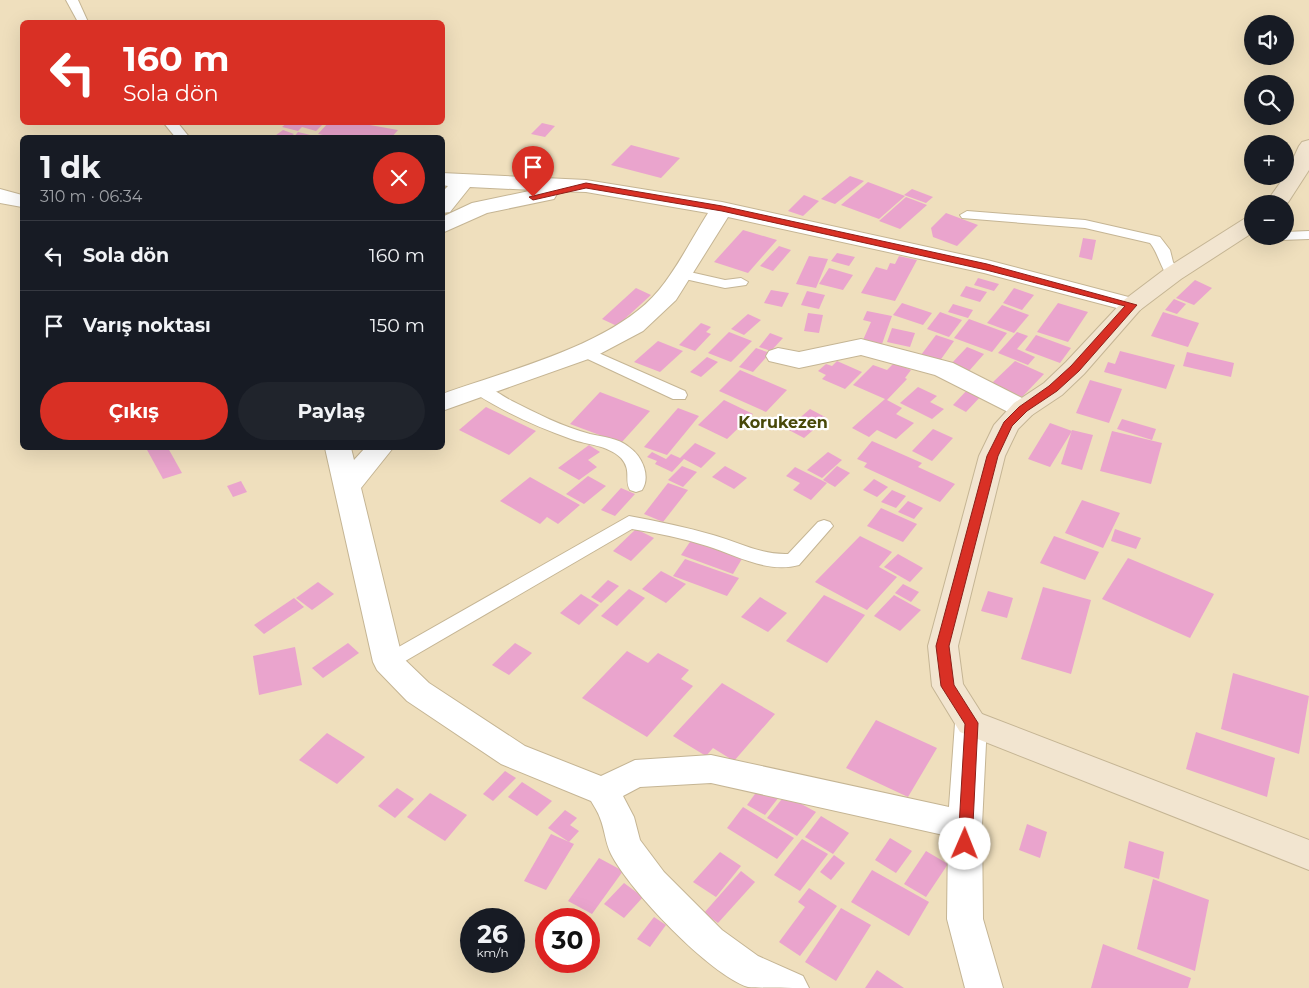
<!DOCTYPE html>
<html lang="tr">
<head>
<meta charset="utf-8">
<style>
  :root { --surface:#171b24; --page:#20242c; --text:#f1f3f6; --muted:#9ea1a6; --line:#363941; --accent:#d93025 }
  body { margin:0; font-family:Montserrat,sans-serif; background:var(--page); color:var(--text); height:100vh; display:flex; flex-direction:column; font-size:19px; white-space:nowrap }
  * { box-sizing:border-box; margin:0 }
  p { font-size:16px; color:var(--muted) }
  .icon { flex:none; width:28px; height:28px; fill:none; stroke:currentColor; stroke-width:2; stroke-linecap:round; stroke-linejoin:round }
  .map { position:relative; flex:1; overflow:hidden }
  .panel { position:absolute; left:20px; top:135px; width:425px; height:315px; display:flex; flex-direction:column; background:var(--surface); border-radius:8px; box-shadow:0 5px 20px #0002 }
  .panel>* { flex:none }
  .top-card { position:absolute; left:20px; top:20px; width:425px; height:105px; border-radius:8px; box-shadow:0 5px 20px #0002; background:#d93025; color:#fff; overflow:hidden }
  .controls { position:absolute; left:1244px; top:15px; display:grid; gap:10px }
  .controls a { display:grid; place-items:center; width:50px; height:50px; border-radius:50%; background:var(--surface); box-shadow:0 5px 20px #0002; font-size:25px }
  .speed { position:absolute; left:460px; top:908px; display:flex; gap:10px; font-size:25px; font-weight:700; text-align:center }
  .speed>* { display:grid; place-content:center; width:65px; height:65px; border-radius:50%; background:var(--surface); box-shadow:0 5px 20px #0002; line-height:1 }
  .speed small { font-size:12px; font-weight:400 }
  .speed .limit { border:8px solid #d22; background:#fff; color:#111 }
  .pin { position:absolute; display:grid; place-items:center; width:42px; height:42px; color:#fff; margin:-51px -21px; border-radius:50% 50% 50% 0; rotate:-45deg; box-shadow:0 0 5px #0007 }
  .pin .icon { rotate:45deg }
  .me { position:absolute; width:55px; margin:-28px; rotate:1deg; stroke-linejoin:round; filter:drop-shadow(0 0 4px #0008) }
  .turn { display:flex; align-items:center; gap:18px; height:105px; padding:0 20px; font-size:22px }
  .turn .icon { width:65px; height:65px; stroke-width:2.5 }
  .turn b { display:block; font-size:35px; line-height:42px }
  .round { display:grid; place-items:center; flex:none; width:52px; height:52px; border-radius:26px; background:var(--page) }
  .head { display:flex; align-items:center; justify-content:space-between; height:85px; padding:0 20px }
  h1 { font-size:30px; font-weight:700; line-height:38px }
  .cta { display:flex; gap:10px; margin-top:auto; padding:10px 20px }
  .cta a { flex:1; height:58px; border-radius:30px; background:var(--accent); color:#fff; font-size:20px; font-weight:700; line-height:58px; text-align:center }
  .cta a+a { background:var(--page); color:var(--text) }
  ul { padding:0; list-style:none }
  li { display:flex; align-items:center; gap:15px; height:70px; padding:0 20px; border-top:1px solid var(--line) }
  li div { flex:1 }
  li b { display:block; font-size:19px }
  li em { font-style:normal }
  .map>svg:first-child { display:block }
  .building { fill:#eaa4cd }
  .lines { fill:none; stroke-linecap:round; stroke-linejoin:round }
  .lane-casing { stroke:#c5b594; stroke-width:2 }
  .street-casing { stroke:#c5b594; stroke-width:2 }
  .secondary-casing { stroke:#c5b594; stroke-width:2 }
  .lane { fill:#fff; fill-rule:evenodd }
  .street { fill:#fff; fill-rule:evenodd }
  .secondary { fill:#f2e5d0; fill-rule:evenodd }
  .route { fill:#d93025; stroke:#8d1f18 }
  .labels { text-anchor:middle; stroke-width:4.5; stroke-linejoin:round; paint-order:stroke }
  .quarter-label { font-size:16px; font-weight:bold; fill:#494909; stroke:#fff }
</style>
</head>
<body>
<div class="map">
<svg width="1309" height="988" viewBox="0 0 1309 988">
  <rect width="100%" height="100%" fill="#efdfbd"/>
  <g class="building">
    <polygon points="288,122 325,122 316,131 302,127 298,131 282,127"/>
    <polygon points="329,122 353,122 398,130 391,138 338,138 318,134"/>
    <polygon points="542,123 555,126 545,137 531,134"/>
    <polygon points="283,130 294,134 289,138 272,138"/>
    <polygon points="298,132 319,137 319,138 293,138"/>
    <polygon points="631,145 680,158 661,178 611,165"/>
    <polygon points="850,176 864,181 835,204 821,199"/>
    <polygon points="868,182 905,196 879,219 841,205"/>
    <polygon points="912,189 933,197 926,203 904,195"/>
    <polygon points="804,195 819,201 803,216 788,211"/>
    <polygon points="906,197 927,205 900,229 879,221"/>
    <polygon points="946,213 978,225 957,246 933,237 931,228"/>
    <polygon points="743,230 777,240 748,273 714,262"/>
    <polygon points="1083,238 1096,240 1092,260 1079,257"/>
    <polygon points="779,246 791,250 773,271 760,266"/>
    <polygon points="837,253 855,257 849,266 831,261"/>
    <polygon points="809,256 828,259 816,288 796,284"/>
    <polygon points="899,256 917,260 895,301 861,293 876,267 887,270 890,263 895,264"/>
    <polygon points="829,268 853,275 843,290 819,284"/>
    <polygon points="978,278 999,284 994,291 974,285"/>
    <polygon points="1195,280 1212,288 1194,305 1176,298"/>
    <polygon points="966,286 987,292 980,302 960,296"/>
    <polygon points="636,288 651,295 617,326 602,319"/>
    <polygon points="1014,288 1034,295 1022,310 1003,303"/>
    <polygon points="771,290 789,293 782,307 764,303"/>
    <polygon points="807,291 825,295 819,309 801,305"/>
    <polygon points="1174,299 1186,304 1177,314 1165,310"/>
    <polygon points="902,303 932,313 923,325 893,315"/>
    <polygon points="1058,303 1088,312 1068,342 1037,332"/>
    <polygon points="953,304 973,310 968,318 948,312"/>
    <polygon points="1002,305 1029,315 1014,333 987,323"/>
    <polygon points="867,311 892,316 882,344 863,340 871,322 863,320"/>
    <polygon points="940,312 962,320 949,337 927,329"/>
    <polygon points="1163,312 1199,323 1188,347 1151,336"/>
    <polygon points="808,313 823,315 819,333 804,331"/>
    <polygon points="748,314 761,320 744,335 731,329"/>
    <polygon points="969,319 1007,333 992,352 954,338"/>
    <polygon points="701,323 711,327 706,332 711,334 695,351 679,345"/>
    <polygon points="892,328 915,333 910,347 887,342"/>
    <polygon points="729,332 752,341 731,362 708,353"/>
    <polygon points="1017,332 1028,336 1017,349 1035,357 1028,365 998,353"/>
    <polygon points="770,333 783,338 771,351 759,347"/>
    <polygon points="936,335 954,341 939,362 921,355"/>
    <polygon points="1036,335 1071,348 1060,363 1025,350"/>
    <polygon points="658,341 683,351 660,372 634,362"/>
    <polygon points="967,347 984,354 969,371 951,364"/>
    <polygon points="756,348 770,353 753,372 739,367"/>
    <polygon points="1120,351 1175,365 1166,389 1104,372 1108,362 1115,364"/>
    <polygon points="1187,352 1234,363 1231,377 1183,366"/>
    <polygon points="707,357 718,362 701,377 690,372"/>
    <polygon points="837,361 862,372 845,389 822,379 826,375 818,371 826,364 832,366"/>
    <polygon points="1015,361 1044,374 1022,397 992,383"/>
    <polygon points="894,363 911,370 905,378 907,379 887,400 902,408 896,414 914,423 896,439 877,430 869,437 852,428 885,399 853,385 873,365 887,370"/>
    <polygon points="740,370 787,390 766,412 719,391"/>
    <polygon points="1090,380 1122,389 1109,423 1076,413"/>
    <polygon points="918,387 937,396 930,402 944,409 932,419 900,403"/>
    <polygon points="969,388 983,394 966,412 953,405"/>
    <polygon points="600,392 650,411 621,443 570,424"/>
    <polygon points="724,400 753,414 727,439 698,425"/>
    <polygon points="486,407 536,431 509,455 459,430"/>
    <polygon points="678,408 699,416 667,455 644,447"/>
    <polygon points="810,409 827,418 804,438 787,429"/>
    <polygon points="1122,419 1156,429 1152,440 1117,429"/>
    <polygon points="1050,423 1072,431 1050,467 1028,459"/>
    <polygon points="933,429 953,438 932,461 912,451"/>
    <polygon points="1072,430 1093,435 1082,470 1061,464"/>
    <polygon points="1112,431 1162,443 1151,484 1100,471"/>
    <polygon points="872,441 922,463 918,467 955,484 940,502 864,467 867,463 857,459"/>
    <polygon points="695,443 716,453 701,468 684,459 672,472 655,464 657,461 647,457 652,452 666,459 671,454 680,458"/>
    <polygon points="589,445 600,452 588,460 597,467 579,480 558,468"/>
    <polygon points="146,448 168,448 182,473 163,479"/>
    <polygon points="828,452 842,460 822,478 807,470"/>
    <polygon points="682,466 697,472 683,487 668,480"/>
    <polygon points="725,466 747,478 734,489 712,477"/>
    <polygon points="837,466 850,473 835,487 823,480"/>
    <polygon points="795,467 827,483 811,500 793,490 800,483 786,476"/>
    <polygon points="588,476 606,486 584,504 566,494"/>
    <polygon points="530,477 580,505 558,524 547,517 540,524 500,501"/>
    <polygon points="874,479 888,487 877,497 863,490"/>
    <polygon points="241,481 247,492 233,497 227,486"/>
    <polygon points="668,483 688,490 663,522 644,514"/>
    <polygon points="621,488 635,494 615,516 601,510"/>
    <polygon points="892,490 906,496 896,508 881,502"/>
    <polygon points="1082,500 1120,513 1103,548 1065,533"/>
    <polygon points="908,501 923,508 914,519 898,512"/>
    <polygon points="881,508 917,524 903,542 867,526"/>
    <polygon points="636,529 654,538 631,561 613,551"/>
    <polygon points="1115,529 1141,538 1136,549 1111,541"/>
    <polygon points="860,536 892,552 879,567 897,577 867,610 815,582"/>
    <polygon points="1054,536 1099,552 1085,580 1040,563"/>
    <polygon points="692,539 743,557 733,574 681,555"/>
    <polygon points="898,554 923,568 910,582 884,567"/>
    <polygon points="1128,558 1214,594 1190,638 1102,599"/>
    <polygon points="685,559 739,578 727,596 673,576"/>
    <polygon points="661,571 686,584 666,603 642,589"/>
    <polygon points="608,580 619,586 601,603 591,597"/>
    <polygon points="318,582 334,594 312,610 296,598"/>
    <polygon points="903,584 919,592 911,602 895,593"/>
    <polygon points="1043,587 1091,600 1071,674 1021,659"/>
    <polygon points="629,589 645,598 617,626 601,616"/>
    <polygon points="988,591 1013,598 1007,618 981,611"/>
    <polygon points="581,594 599,605 579,625 560,613"/>
    <polygon points="824,595 865,615 827,663 786,641"/>
    <polygon points="894,595 921,610 900,631 874,616"/>
    <polygon points="760,597 787,613 768,632 741,617"/>
    <polygon points="294,598 304,607 264,634 254,625"/>
    <polygon points="348,643 359,653 323,678 312,668"/>
    <polygon points="515,643 532,653 509,675 492,665"/>
    <polygon points="295,647 302,685 259,695 253,656"/>
    <polygon points="627,651 648,663 658,653 689,670 681,679 693,686 647,737 582,698"/>
    <polygon points="1233,673 1309,696 1299,754 1221,729"/>
    <polygon points="722,683 775,714 734,761 713,748 706,756 673,736"/>
    <polygon points="876,720 937,748 908,797 846,768"/>
    <polygon points="1196,732 1275,758 1267,797 1186,769"/>
    <polygon points="327,733 365,757 337,784 299,760"/>
    <polygon points="505,771 516,778 493,801 483,794"/>
    <polygon points="522,782 552,801 537,816 508,797"/>
    <polygon points="760,787 779,797 765,815 747,805"/>
    <polygon points="397,788 414,799 395,818 378,806"/>
    <polygon points="430,793 467,815 445,841 407,817"/>
    <polygon points="785,795 816,812 797,836 767,818"/>
    <polygon points="743,807 794,838 777,859 727,828"/>
    <polygon points="565,810 577,818 570,825 579,831 569,842 548,828"/>
    <polygon points="821,816 849,833 833,854 805,837"/>
    <polygon points="1027,824 1047,832 1040,858 1019,850"/>
    <polygon points="551,834 574,844 546,890 524,881"/>
    <polygon points="890,838 912,851 896,873 875,860"/>
    <polygon points="802,839 828,854 800,891 774,875"/>
    <polygon points="1129,841 1164,852 1159,879 1124,868"/>
    <polygon points="926,851 948,864 926,897 904,884"/>
    <polygon points="720,852 741,866 716,897 693,882"/>
    <polygon points="834,855 845,863 831,880 820,872"/>
    <polygon points="599,858 623,871 592,914 568,901"/>
    <polygon points="872,870 929,902 909,936 851,902"/>
    <polygon points="741,871 755,882 718,923 704,913"/>
    <polygon points="1153,879 1209,900 1195,971 1137,949"/>
    <polygon points="624,883 643,897 624,918 604,904"/>
    <polygon points="809,888 837,906 800,956 779,942 805,907 798,902"/>
    <polygon points="841,908 871,925 836,981 805,962"/>
    <polygon points="654,917 666,925 650,947 637,939"/>
    <polygon points="1103,944 1191,978 1188,988 1091,988"/>
    <polygon points="877,970 904,988 865,988"/>
  </g>
  <g class="lines">
    <defs>
      <g id="lane">
        <polygon points="66,0 78,0 88,22 78,22"/>
        <polygon points="163,122 177,122 190,138 176,138"/>
        <path d="M967 211 1085 220 1160 237 1170 250 1173 262 1180 274 1178 277H1168C1160 266 1158 253 1150 243L1085 228 962 218 960 215Z"/>
        <polygon points="1309,231 1309,239 1281,240 1274,236 1285,236 1285,232"/>
        <polygon points="681,270 725,280 741,278 748,282 746,285 725,288 676,277 674,274 676,271"/>
        <polygon points="585,347 685,391 687,395 685,399 673,399 579,355 577,352 579,349"/>
        <path d="M482 385C493 388 502 396 512 401 536 413 563 427 590 434 603 437 618 438 629 447 642 456 651 476 642 490L636 492 630 490C624 480 632 470 621 458 608 445 587 445 571 439 538 427 506 413 476 394L474 390 476 386Z"/>
        <path d="M629 516C657 521 685 527 713 535 738 542 761 555 788 554L818 522 824 520 830 522 833 526 799 565C768 574 736 555 707 546 682 538 657 533 632 529L395 667 388 670 381 667 378 662 381 657Z"/>
      </g>
      <g id="street">
        <path d="M442 173 586 180 722 202 987 260 1140 300 1144 305 1140 310 1132 312 984 273 728 217 676 300 643 331 594 357 442 411V394C508 370 614 345 659 290 678 267 692 238 708 213L586 192 555 191 557 194 554 199 487 213 442 233V217L472 203 534 190 470 187 450 212 442 213V192L448 186 442 185Z"/>
        <polygon points="0,189 22,195 22,207 0,203"/>
        <polygon points="861,339 953,363 1032,403 1036,409 1032,415 1023,417 1014,415 935,375 861,355 799,368 769,361 766,356 769,351 778,348 799,352"/>
        <path d="M325 448H351L354 460 365 448H393L361 488 402 657 429 683 525 746 601 776 635 760 711 755 949 807 955 723 960 714 971 710 982 714 987 723 982 825 983 919 1003 988H965L947 919 948 836 711 783 640 787 623 796 634 817 640 840 664 872 722 930 758 956 803 976 809 988C792 988 762 988 748 987 710 975 629 890 611 854 605 842 605 830 600 818 598 812 594 806 591 801L501 764 407 701 377 670 373 662Z"/>
      </g>
      <g id="secondary">
        <polygon points="1309,140 1309,170 1287,204 1285,207 1285,204 1265,204 1285,176 1299,146 1302,142"/>
        <polygon points="1252,217 1252,233 1181,279 1140,310 1084,374 1062,395 1032,415 1018,429 1005,456 958,646 963,684 982,714 1309,840 1309,870 960,732 932,686 928,646 979,456 994,425 1014,403 1044,383 1066,362 1124,300 1165,269 1244,219"/>
      </g>
    </defs>
    <use href="#lane" class="lane-casing"/>
    <use href="#street" class="street-casing"/>
    <use href="#secondary" class="secondary-casing"/>
    <use href="#lane" class="lane"/>
    <use href="#street" class="street"/>
    <use href="#secondary" class="secondary"/>
  </g>
  <polygon class="route" points="586,183 722,206 987,264 1137,305 1079,371 1057,391 1027,411 1012,426 998,456 949,646 954,685 978,723 972,844 970,848 965,850 960,848 958,844 965,724 941,686 936,646 987,456 1004,422 1019,407 1049,386 1071,366 1125,306 986,270 722,211 586,188 533,200 529,197"/>
  <g class="labels">
    <g class="quarter-label">
      <text x="783" y="428">Korukezen</text>
    </g>
  </g>
</svg>
<div class="controls">
<a><svg class="icon" aria-label="sound" viewBox="0 0 24 24"><path d="M4 9h4l5-4v14l-5-4H4zM17 9q2 3 0 6"/></svg></a>
<a><svg class="icon" aria-label="search" viewBox="0 0 24 24"><circle cx="10" cy="10" r="6"/><path d="M15 15l6 6"/></svg></a>
<a>+</a>
<a>−</a>
</div>
<div class="speed"><div>26<small>km/h</small></div><div class="limit">30</div></div>
<div class="pin" style="left:533px;top:197px;background:#d93025"><svg class="icon" aria-label="arrive" viewBox="0 0 24 24"><path d="M6 21V4h12l-3 4 3 4H6"/></svg></div>
<svg class="me" style="left:965px;top:844px" viewBox="-20 -20 40 40"><circle r="19" fill="#fff"/><path d="M0-13L10 11 0 6-10 11z" fill="#d93025"/></svg>
<div class="top-card">
<div class="turn"><svg class="icon" aria-label="left" viewBox="0 0 24 24"><path d="M17 20v-9H6M10 6l-5 5 5 5"/></svg><div><b>160 m</b>Sola dön</div></div>
</div>
<section class="panel">
<div class="head"><div><h1>1 dk</h1><p>310 m · 06:34</p></div><a class="round" style="background:#d93025;color:#fff"><svg class="icon" aria-label="close" viewBox="0 0 24 24"><path d="M6 6l12 12M18 6L6 18"/></svg></a></div>
<ul>
<li><svg class="icon" aria-label="left" viewBox="0 0 24 24"><path d="M17 20v-9H6M10 6l-5 5 5 5"/></svg><div><b>Sola dön</b></div><em>160 m</em></li>
<li><svg class="icon" aria-label="arrive" viewBox="0 0 24 24"><path d="M6 21V4h12l-3 4 3 4H6"/></svg><div><b>Varış noktası</b></div><em>150 m</em></li>
</ul>
<div class="cta"><a>Çıkış</a><a>Paylaş</a></div>
</section>
</div>
</body>
</html>
